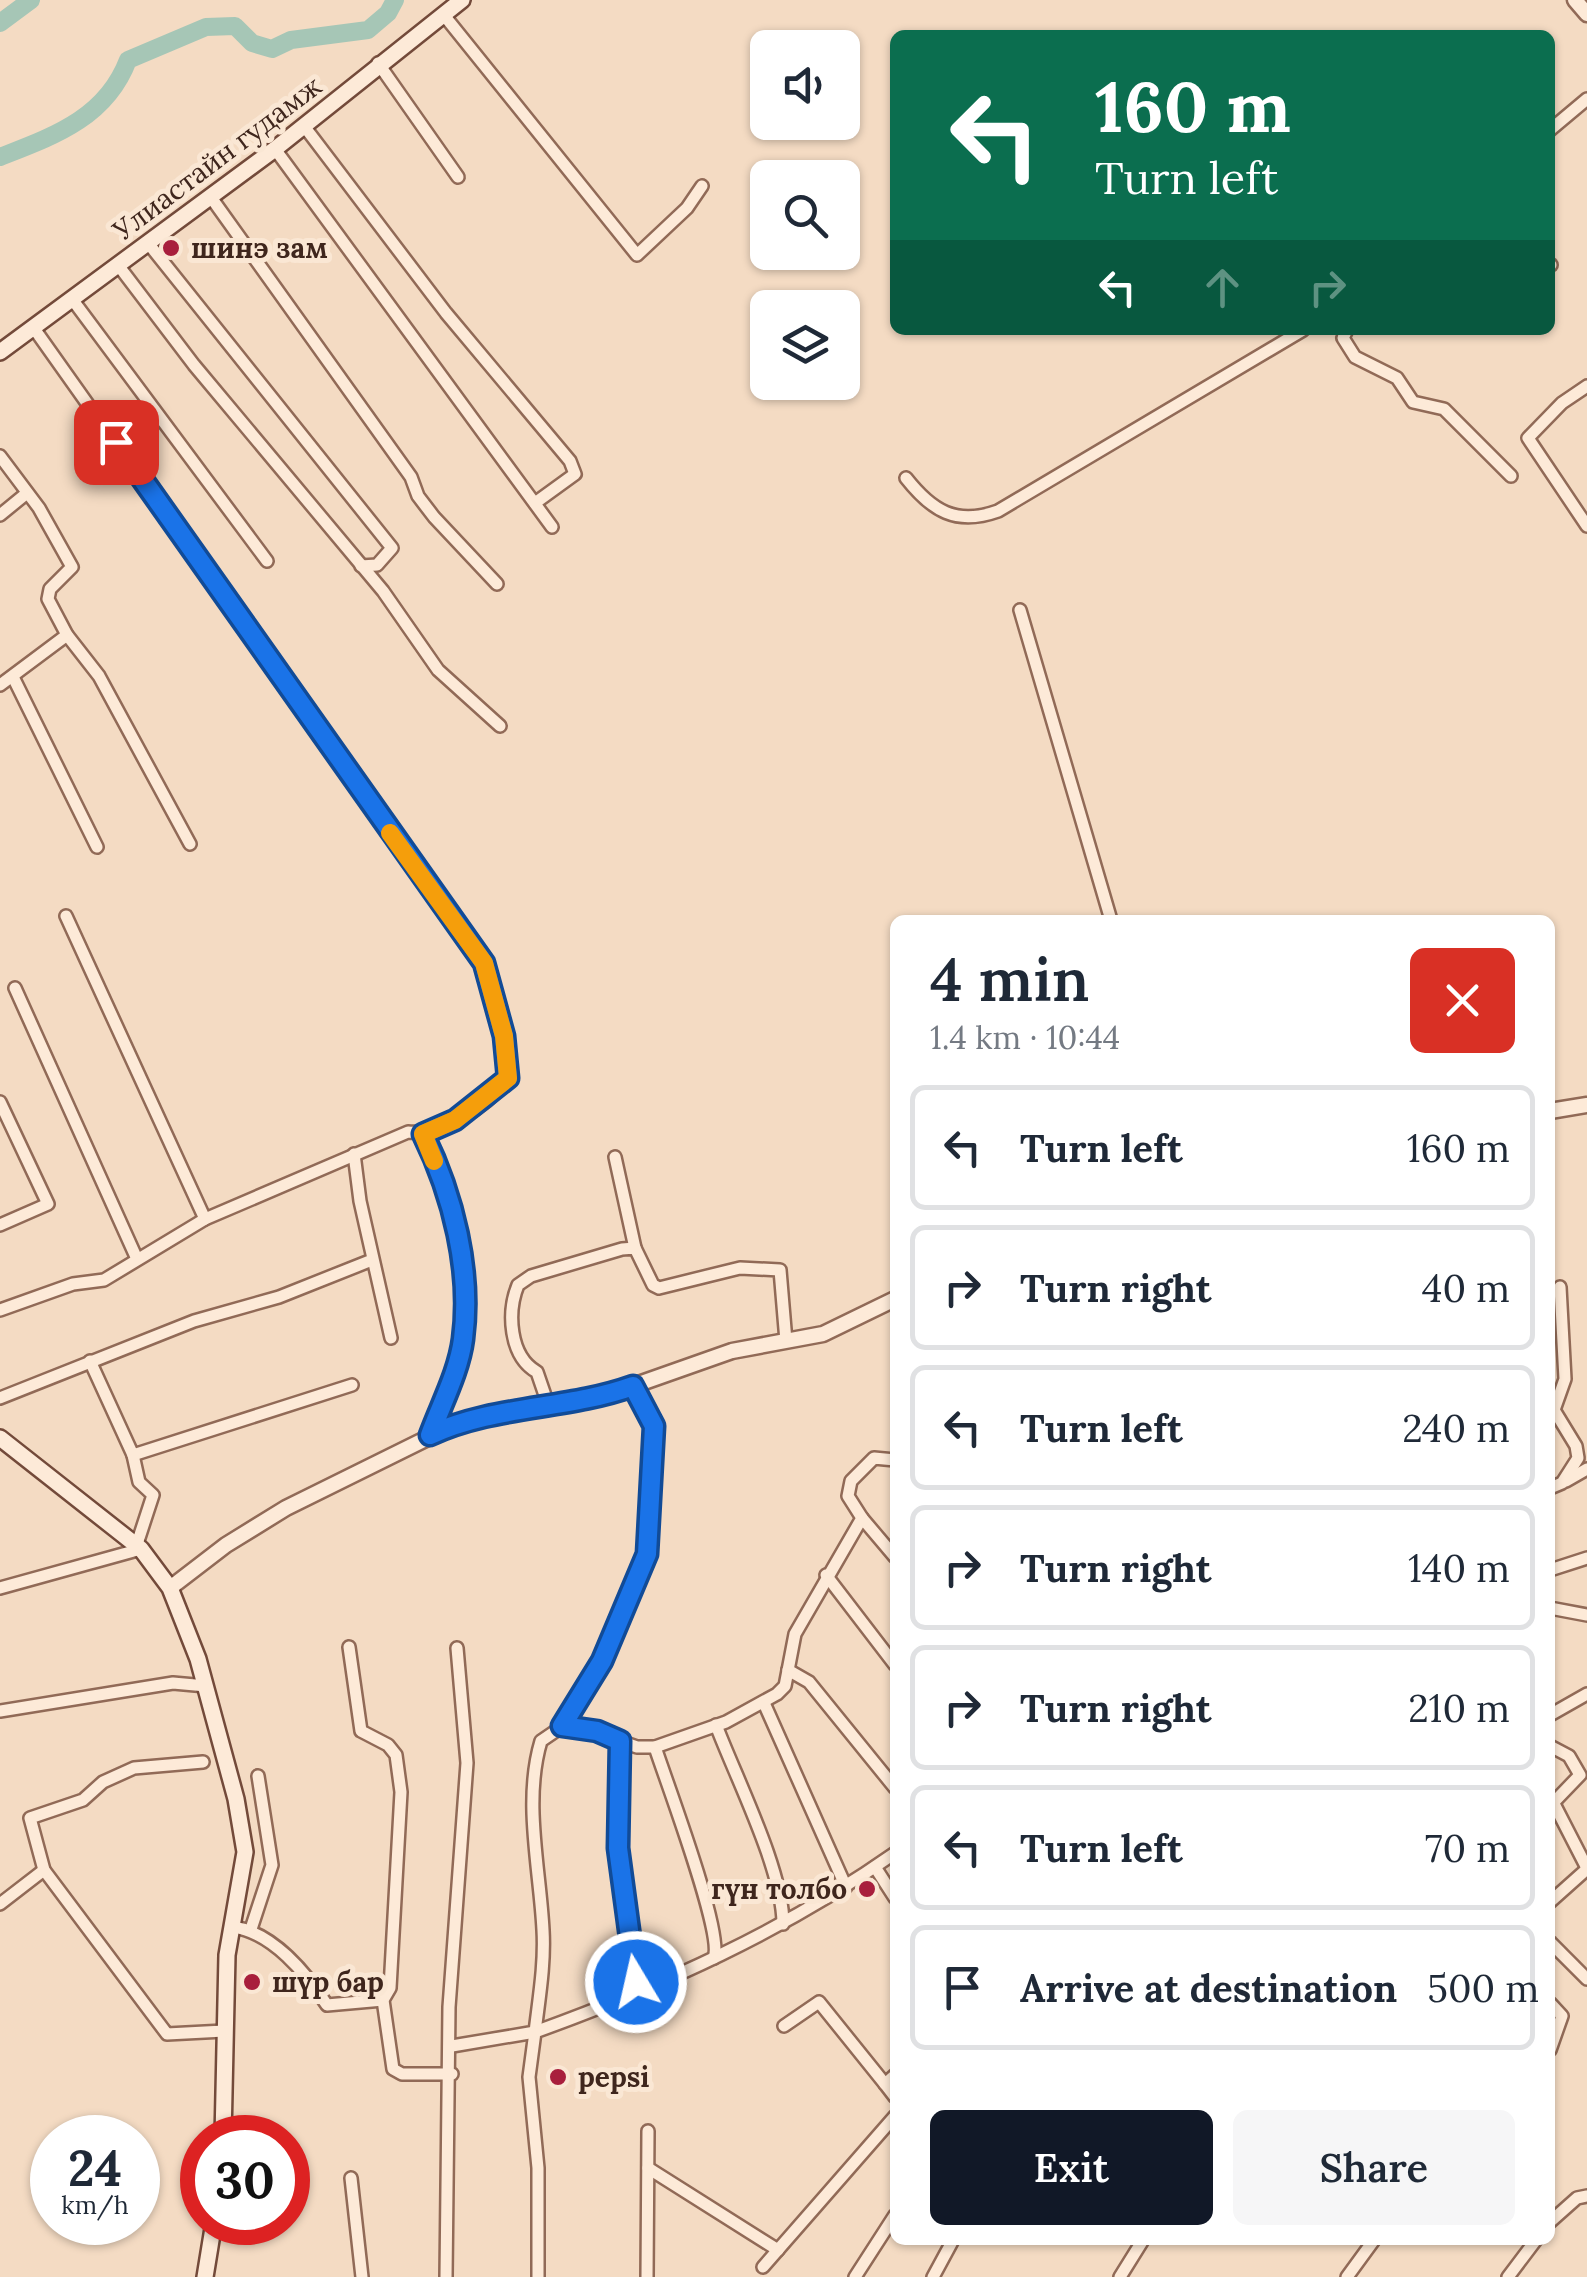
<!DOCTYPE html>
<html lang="en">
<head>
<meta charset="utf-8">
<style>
  :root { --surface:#fff; --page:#f6f6f7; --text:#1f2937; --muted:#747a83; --line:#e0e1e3; --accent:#111827 }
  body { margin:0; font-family:Lora,serif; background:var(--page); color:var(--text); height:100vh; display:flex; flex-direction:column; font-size:38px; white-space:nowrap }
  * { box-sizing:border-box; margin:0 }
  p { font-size:32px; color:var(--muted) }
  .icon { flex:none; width:55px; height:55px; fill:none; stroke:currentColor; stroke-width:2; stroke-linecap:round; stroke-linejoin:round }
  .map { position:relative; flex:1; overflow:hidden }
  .side { position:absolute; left:890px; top:915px; width:665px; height:1330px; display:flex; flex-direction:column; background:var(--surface); border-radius:15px; box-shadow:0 2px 8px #0004 }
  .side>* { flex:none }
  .top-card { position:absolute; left:890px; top:30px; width:665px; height:305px; border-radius:15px; box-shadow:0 2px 8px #0004; background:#0b6e4f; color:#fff; overflow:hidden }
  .tools { position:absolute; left:750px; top:30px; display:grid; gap:20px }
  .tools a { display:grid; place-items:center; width:110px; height:110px; border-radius:15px; background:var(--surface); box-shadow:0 2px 8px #0004; font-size:50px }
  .speed { position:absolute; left:30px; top:2115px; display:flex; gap:20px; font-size:50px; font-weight:700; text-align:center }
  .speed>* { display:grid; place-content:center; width:130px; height:130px; border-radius:50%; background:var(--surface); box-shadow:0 2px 8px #0004; line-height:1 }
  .speed small { font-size:25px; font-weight:400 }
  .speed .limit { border:15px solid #d22; background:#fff; color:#111 }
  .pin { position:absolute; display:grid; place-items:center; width:85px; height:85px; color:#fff; margin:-42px; border-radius:20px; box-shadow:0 5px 15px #0006 }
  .me { position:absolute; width:110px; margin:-55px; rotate:351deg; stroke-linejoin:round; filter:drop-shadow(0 0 8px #0008) }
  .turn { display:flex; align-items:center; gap:35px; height:210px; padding:0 40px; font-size:45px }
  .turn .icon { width:130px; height:130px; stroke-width:2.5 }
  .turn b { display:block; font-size:70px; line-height:85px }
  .lanes { display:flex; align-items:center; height:95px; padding:0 40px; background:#0003; justify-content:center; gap:50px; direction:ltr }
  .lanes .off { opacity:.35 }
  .round { display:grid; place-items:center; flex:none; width:105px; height:105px; border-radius:15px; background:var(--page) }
  .summary { display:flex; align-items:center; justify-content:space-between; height:170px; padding:0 40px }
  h1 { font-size:60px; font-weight:600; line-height:75px }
  .action { display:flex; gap:20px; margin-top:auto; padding:20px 40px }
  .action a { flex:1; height:115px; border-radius:15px; background:var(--accent); color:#fff; font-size:40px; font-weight:600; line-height:115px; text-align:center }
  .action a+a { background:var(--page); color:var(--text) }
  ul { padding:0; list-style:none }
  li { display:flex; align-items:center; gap:30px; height:125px; margin:0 20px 15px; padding:0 20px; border:5px solid var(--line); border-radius:15px }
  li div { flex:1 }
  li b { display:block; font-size:38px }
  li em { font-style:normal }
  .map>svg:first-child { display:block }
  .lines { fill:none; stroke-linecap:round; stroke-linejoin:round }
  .river { stroke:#a6c6b6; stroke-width:18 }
  .minor-casing { stroke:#916a57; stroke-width:16 }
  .tertiary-casing { stroke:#916a57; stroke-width:19 }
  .secondary-casing { stroke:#734a3a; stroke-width:20 }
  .minor { stroke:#fdead8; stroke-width:11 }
  .tertiary { stroke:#fdead8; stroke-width:14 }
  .secondary { stroke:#fdead8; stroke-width:15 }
  .route-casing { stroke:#114b97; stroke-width:25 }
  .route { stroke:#1a73e8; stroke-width:18 }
  .slow { stroke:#f59e0b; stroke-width:18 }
  .poi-dot { fill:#a81f3d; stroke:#fae7d4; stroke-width:4 }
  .labels { text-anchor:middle; stroke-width:10; stroke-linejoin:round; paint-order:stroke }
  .street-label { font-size:28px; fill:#3f261d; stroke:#fae7d4 }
  .poi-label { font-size:28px; font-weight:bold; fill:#3f261d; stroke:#fae7d4; text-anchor:start }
</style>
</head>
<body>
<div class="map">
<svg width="1587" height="2277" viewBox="0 0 1587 2277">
  <rect width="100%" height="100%" fill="#f4dbc3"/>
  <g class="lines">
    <g class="river">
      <polyline points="0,23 31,0"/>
      <path d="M0 157C54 136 106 118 128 60L206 27 235 26 252 43 272 49 291 40 368 30 388 13 395 0"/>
    </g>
    <defs>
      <g id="minor">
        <polyline points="443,14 637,255 687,208 702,186"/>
        <polyline points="378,63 458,177"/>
        <polyline points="304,126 446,313 570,461 575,474 535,503"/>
        <polyline points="1550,130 1587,99"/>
        <polyline points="275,149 552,527"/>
        <polyline points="210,196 411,477 418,496 434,517 497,584"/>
        <polyline points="148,243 392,548 377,565 361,566"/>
        <polyline points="1550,264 1551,265"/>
        <polyline points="118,265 194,365 383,591 438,670 500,726"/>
        <polyline points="72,299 267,561"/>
        <polyline points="1347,330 1343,338 1355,357 1397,378 1413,402 1444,409 1511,476"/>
        <polyline points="1587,386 1562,403 1528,438 1587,526"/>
        <polyline points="0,456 39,508 72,567 50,589 48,599 67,635 99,676 190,844"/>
        <path d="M906 478C932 511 956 526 998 511L1303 330"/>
        <polyline points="0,515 27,493"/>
        <polyline points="1020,610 1111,920"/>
        <polyline points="14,679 97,847"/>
        <polyline points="0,685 67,635"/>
        <polyline points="66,916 205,1219"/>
        <polyline points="15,988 137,1259"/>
        <polyline points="0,1102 48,1204 0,1225"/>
        <path d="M423 1133C453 1196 472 1270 463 1339 459 1371 441 1405 429 1435"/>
        <polyline points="354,1154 360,1201 391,1338"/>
        <polyline points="615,1157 635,1248"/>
        <path d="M0 1310 73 1284 104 1280 205 1219 408 1132C442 1135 489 1106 508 1078L503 1036 484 963 33 327"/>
        <polyline points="90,1361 133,1455 352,1385"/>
        <polyline points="0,1398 194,1321 279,1297 372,1260"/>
        <path d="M549 1407 537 1372C509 1356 507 1312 518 1285L531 1276 622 1249 635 1248 653 1285 659 1288 740 1268 780 1270 786 1341"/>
        <polyline points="133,1455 139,1482 153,1495 137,1544"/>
        <polyline points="1566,1481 1587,1469"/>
        <polyline points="1550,1488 1562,1483 1578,1458 1576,1446 1554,1410 1565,1379 1560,1287"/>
        <polyline points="862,1518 895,1557"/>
        <polyline points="1550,1570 1587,1558"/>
        <polyline points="826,1575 895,1665"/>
        <polyline points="0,1588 141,1549"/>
        <polyline points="1550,1608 1587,1615"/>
        <polyline points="349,1647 361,1731 388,1745 396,1755 401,1792 390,1988 383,2000 393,2069 402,2074 452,2074"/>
        <polyline points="788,1670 809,1682 895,1788"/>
        <polyline points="764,1703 846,1887"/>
        <polyline points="0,1711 173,1683 206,1686"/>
        <polyline points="1550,1715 1587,1694"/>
        <path d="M716 1725C736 1778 783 1870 783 1924"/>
        <polyline points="563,1726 597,1731 620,1741 618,1848 637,1991"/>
        <polyline points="620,1741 637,1747 655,1747 726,1722 777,1694 785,1686 795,1634 862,1518 848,1496 851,1481 874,1458 895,1460"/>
        <polyline points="1550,1746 1569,1756 1580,1775 1554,1802"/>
        <path d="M655 1747C666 1781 724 1934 714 1958"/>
        <polyline points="203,1762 134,1768 103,1782 83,1800 30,1818 44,1870 167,2034 224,2031"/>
        <polyline points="1550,1796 1587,1868"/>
        <polyline points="875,1867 895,1898"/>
        <polyline points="1550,1902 1587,1869"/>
        <polyline points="0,1904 44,1870"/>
        <path d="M233 1927C272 1932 306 1973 327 2005L383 2000"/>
        <polyline points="251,1929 272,1865 258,1776"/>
        <polyline points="1550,1942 1587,1979"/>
        <polyline points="1550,2003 1562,2016 1550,2050"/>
        <polyline points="784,2026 819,2002 885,2084"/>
        <path d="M452 2046 535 2032C539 1998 545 1964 543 1930 540 1869 523 1801 541 1741L563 1726 589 1686 647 1554 654 1426 633 1386"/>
        <polyline points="895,2075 885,2084 895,2097"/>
        <polyline points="648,2168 778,2250"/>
        <polyline points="351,2178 362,2277"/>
        <polyline points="1550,2222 1577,2198 1587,2196"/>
        <polyline points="763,2267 895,2116"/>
        <polyline points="446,2277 449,2007 467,1763 457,1648"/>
        <path d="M538 2277V2168L529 2077 535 2032C662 1986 784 1931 895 1853"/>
        <polyline points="647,2277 648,2131"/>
        <polyline points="855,2277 895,2215"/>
        <polyline points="933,2277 953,2240"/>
        <polyline points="1120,2277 1143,2240"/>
        <polyline points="1347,2277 1374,2240"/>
        <polyline points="1508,2277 1536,2240"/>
      </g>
      <g id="tertiary">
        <polyline points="1575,0 1587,14"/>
        <polyline points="1550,1111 1587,1105"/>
        <polyline points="170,1588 226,1545 286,1508 462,1421 610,1394 732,1351 823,1334 895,1299"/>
      </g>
      <g id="secondary">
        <polyline points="0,352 275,149 462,0"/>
        <polyline points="0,1438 141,1549 170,1588 198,1659 236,1799 245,1852 227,1955 223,2138"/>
        <polyline points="205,2277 214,2222"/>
      </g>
    </defs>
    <use href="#minor" class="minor-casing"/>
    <use href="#tertiary" class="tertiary-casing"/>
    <use href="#secondary" class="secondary-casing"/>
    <use href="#minor" class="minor"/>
    <use href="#tertiary" class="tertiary"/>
    <use href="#secondary" class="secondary"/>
  </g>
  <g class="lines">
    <defs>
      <path id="route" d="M116 442 484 963 504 1036 508 1078 455 1120 423 1134C453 1195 472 1271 463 1339 459 1371 441 1405 430 1435 494 1405 566 1410 633 1386L654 1426 647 1554 602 1661 562 1726 597 1731 620 1741 618 1848 636 1982"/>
    </defs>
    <use href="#route" class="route-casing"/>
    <use href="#route" class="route"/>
    <polyline class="slow" points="390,833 484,963 504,1036 508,1078 455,1120 423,1134 434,1161"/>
  </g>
  <g class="poi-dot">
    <circle cx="171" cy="248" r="10"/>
    <circle cx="867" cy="1889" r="10"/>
    <circle cx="252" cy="1982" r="10"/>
    <circle cx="558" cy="2077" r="10"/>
  </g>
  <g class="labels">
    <g class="street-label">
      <text transform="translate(217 158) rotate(-37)" y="10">Улиастайн гудамж</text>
    </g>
    <g class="poi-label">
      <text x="191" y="258">шинэ зам</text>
      <text x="847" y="1899" text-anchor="end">гүн толбо</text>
      <text x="272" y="1992">шүр бар</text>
      <text x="578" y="2087">pepsi</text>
    </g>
  </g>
</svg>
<div class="tools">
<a><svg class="icon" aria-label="sound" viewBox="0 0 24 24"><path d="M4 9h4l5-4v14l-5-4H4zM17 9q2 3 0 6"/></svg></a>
<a><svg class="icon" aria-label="search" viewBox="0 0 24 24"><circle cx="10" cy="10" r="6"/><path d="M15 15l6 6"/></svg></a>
<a><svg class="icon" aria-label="layers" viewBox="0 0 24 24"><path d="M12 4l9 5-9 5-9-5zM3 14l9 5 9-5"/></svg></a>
</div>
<div class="speed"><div>24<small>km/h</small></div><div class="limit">30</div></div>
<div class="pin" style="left:116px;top:442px;background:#d93025"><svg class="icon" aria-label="arrive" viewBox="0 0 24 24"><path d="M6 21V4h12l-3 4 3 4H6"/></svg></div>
<svg class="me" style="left:636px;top:1982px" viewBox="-20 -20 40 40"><circle r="17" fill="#1a73e8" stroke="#fff" stroke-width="3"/><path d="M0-11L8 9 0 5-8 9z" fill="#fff"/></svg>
<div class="top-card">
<div class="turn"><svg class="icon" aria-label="left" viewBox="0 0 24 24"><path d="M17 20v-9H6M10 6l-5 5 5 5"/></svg><div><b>160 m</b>Turn left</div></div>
<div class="lanes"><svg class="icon" aria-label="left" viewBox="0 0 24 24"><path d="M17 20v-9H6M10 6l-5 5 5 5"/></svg><svg class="icon off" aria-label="ahead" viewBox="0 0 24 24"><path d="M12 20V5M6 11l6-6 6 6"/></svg><svg class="icon off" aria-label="right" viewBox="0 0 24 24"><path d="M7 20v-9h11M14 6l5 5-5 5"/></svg></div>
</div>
<section class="side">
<div class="summary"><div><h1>4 min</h1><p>1.4 km · 10:44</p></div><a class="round" style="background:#d93025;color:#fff"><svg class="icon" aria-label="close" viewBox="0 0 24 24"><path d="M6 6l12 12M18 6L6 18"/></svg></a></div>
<ul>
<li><svg class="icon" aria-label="left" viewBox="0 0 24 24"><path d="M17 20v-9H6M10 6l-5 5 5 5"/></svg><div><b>Turn left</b></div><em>160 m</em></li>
<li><svg class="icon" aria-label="right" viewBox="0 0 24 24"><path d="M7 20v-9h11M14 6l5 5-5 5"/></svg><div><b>Turn right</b></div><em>40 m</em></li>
<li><svg class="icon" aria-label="left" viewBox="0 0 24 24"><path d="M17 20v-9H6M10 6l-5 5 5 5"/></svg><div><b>Turn left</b></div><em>240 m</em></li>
<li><svg class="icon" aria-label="right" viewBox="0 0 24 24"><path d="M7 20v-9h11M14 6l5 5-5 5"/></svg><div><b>Turn right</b></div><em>140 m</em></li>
<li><svg class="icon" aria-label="right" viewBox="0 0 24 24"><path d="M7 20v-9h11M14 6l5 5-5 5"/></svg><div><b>Turn right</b></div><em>210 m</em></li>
<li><svg class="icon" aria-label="left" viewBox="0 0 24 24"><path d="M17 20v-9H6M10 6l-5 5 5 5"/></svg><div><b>Turn left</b></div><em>70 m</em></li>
<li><svg class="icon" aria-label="arrive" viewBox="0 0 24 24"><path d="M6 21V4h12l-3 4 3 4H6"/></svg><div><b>Arrive at destination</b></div><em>500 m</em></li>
</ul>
<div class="action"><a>Exit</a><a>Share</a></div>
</section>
</div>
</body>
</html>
